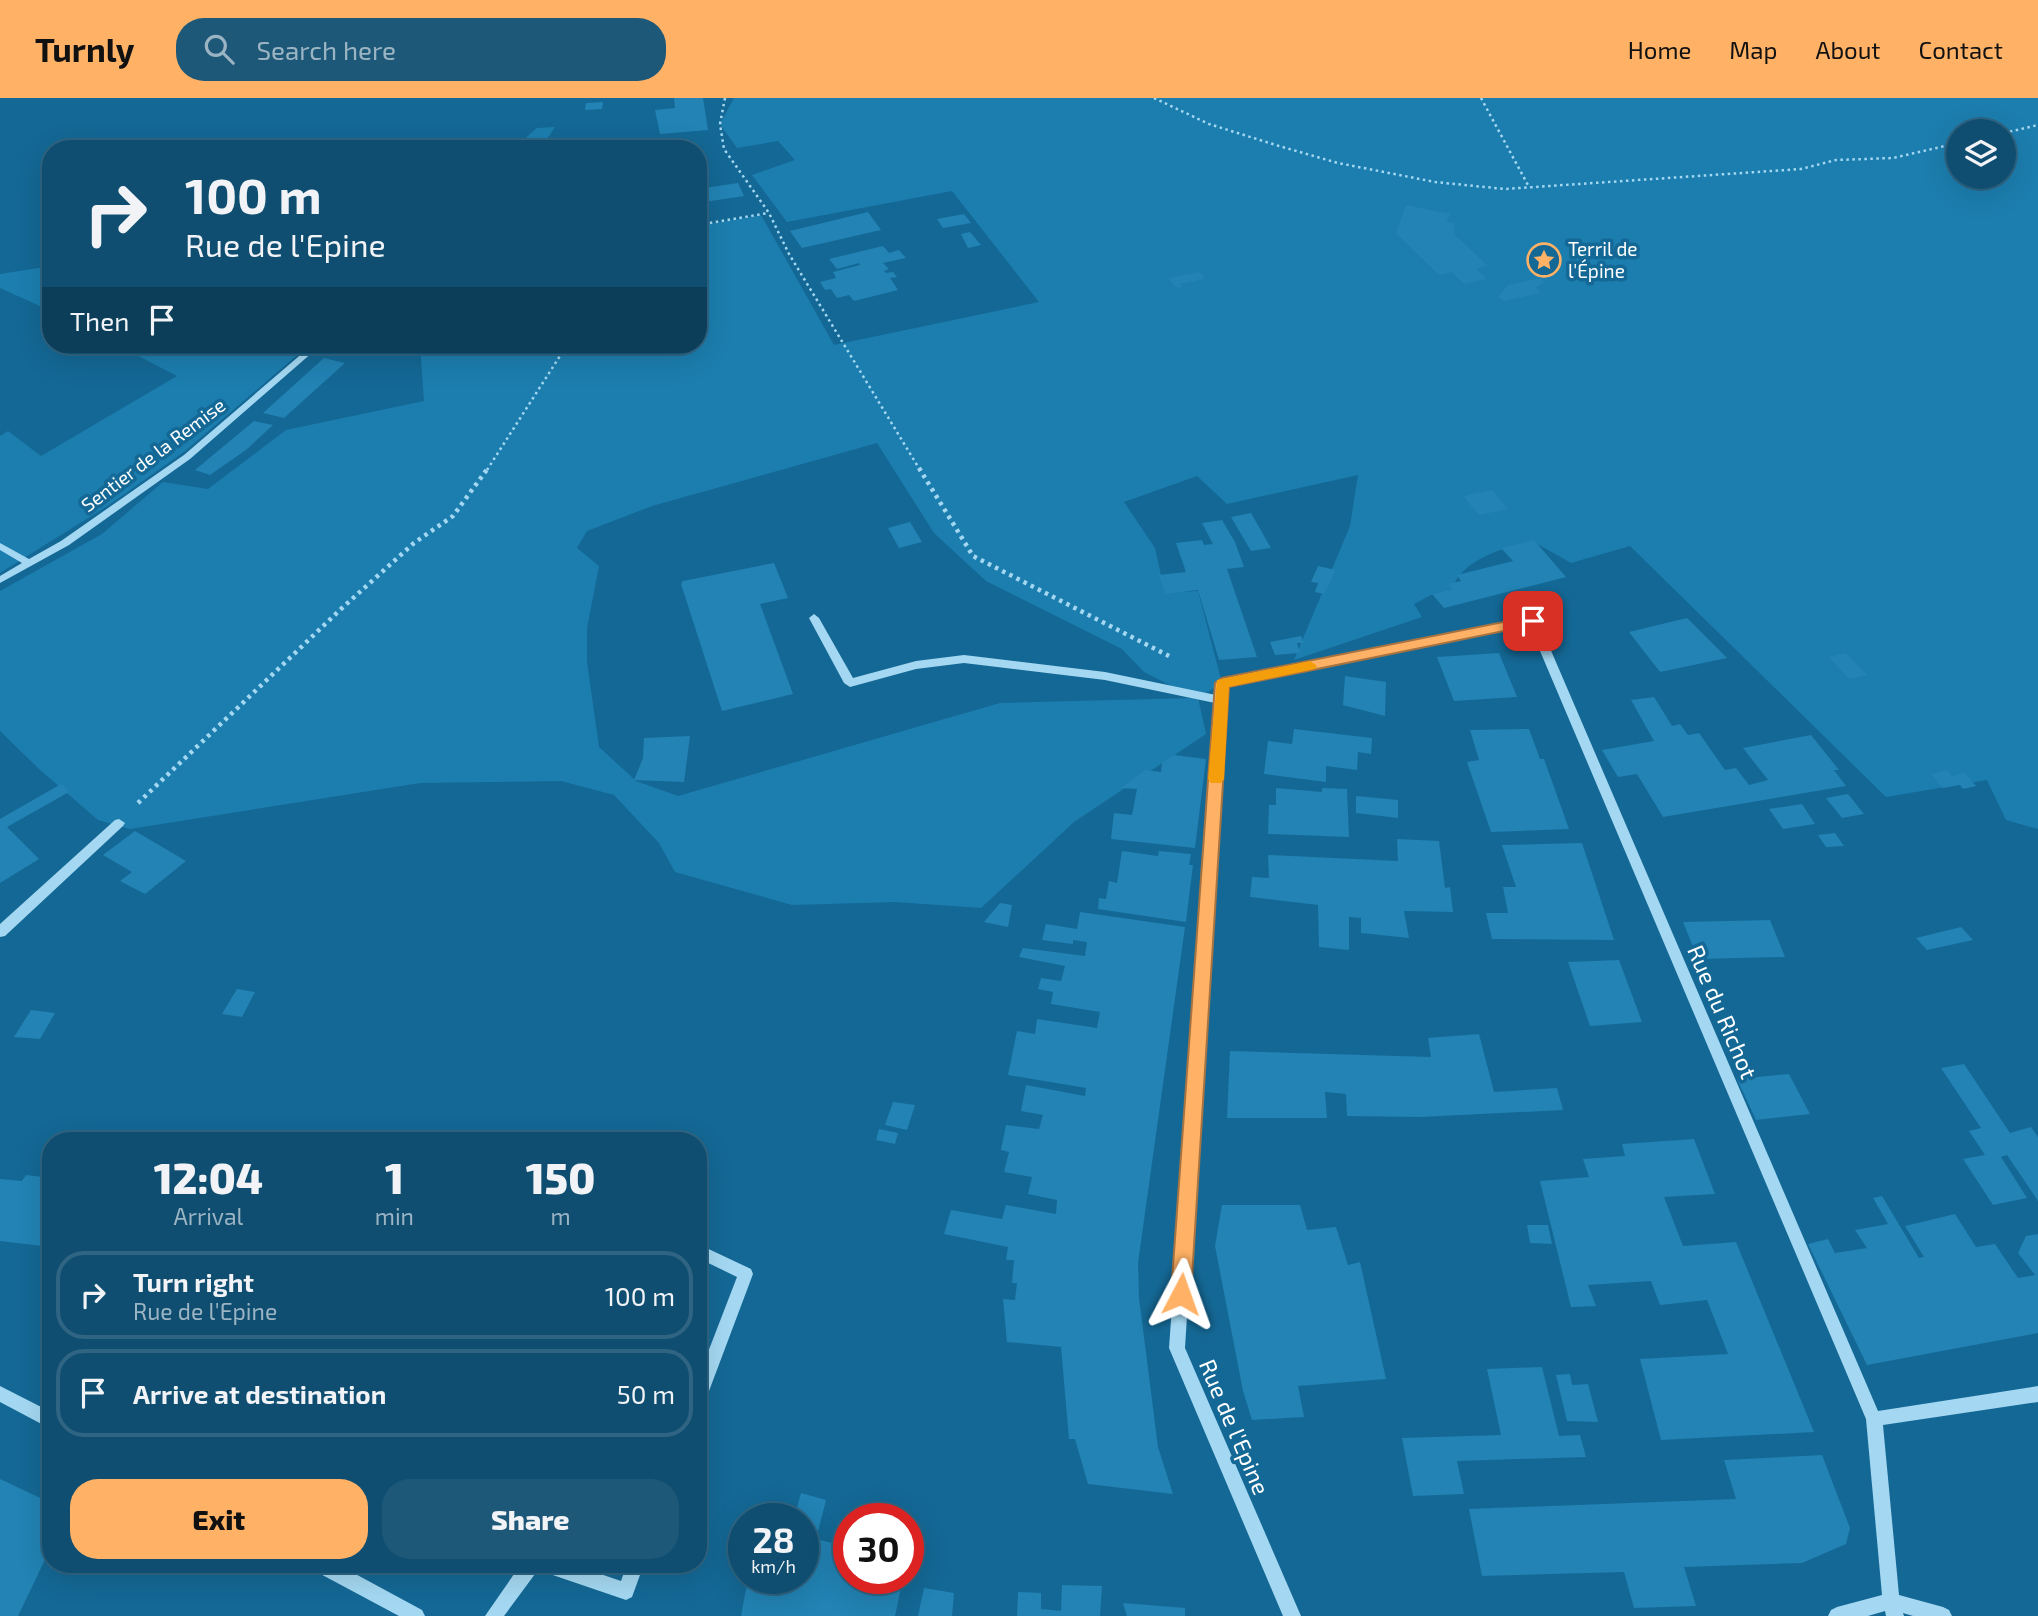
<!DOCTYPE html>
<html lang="en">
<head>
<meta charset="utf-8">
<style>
  :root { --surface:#0f4e70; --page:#1d5878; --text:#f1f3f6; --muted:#9bb4c3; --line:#2f6583; --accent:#ffb165 }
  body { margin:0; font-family:"Exo 2",sans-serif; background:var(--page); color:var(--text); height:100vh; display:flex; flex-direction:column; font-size:26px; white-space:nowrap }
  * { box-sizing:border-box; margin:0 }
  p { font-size:23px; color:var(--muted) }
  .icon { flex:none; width:38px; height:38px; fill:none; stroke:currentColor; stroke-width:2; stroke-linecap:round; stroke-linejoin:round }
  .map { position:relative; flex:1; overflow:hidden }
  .sheet { position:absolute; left:42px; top:1034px; width:665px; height:441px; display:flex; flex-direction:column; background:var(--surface); border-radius:28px; box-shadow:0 7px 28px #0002,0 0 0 2px var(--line) }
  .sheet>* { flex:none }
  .top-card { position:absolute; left:42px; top:42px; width:665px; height:214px; border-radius:28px; box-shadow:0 7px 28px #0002,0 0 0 2px var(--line); background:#0f4e70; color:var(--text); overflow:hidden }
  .fabs { position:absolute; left:1946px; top:21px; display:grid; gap:14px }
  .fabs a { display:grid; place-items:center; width:70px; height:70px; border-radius:50%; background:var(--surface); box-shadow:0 7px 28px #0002,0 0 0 2px var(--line); font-size:35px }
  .speed { position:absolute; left:728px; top:1405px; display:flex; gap:14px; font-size:35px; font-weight:700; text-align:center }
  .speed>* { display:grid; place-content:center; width:91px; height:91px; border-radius:50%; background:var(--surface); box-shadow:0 7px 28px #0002,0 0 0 2px var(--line); line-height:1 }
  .speed small { font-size:18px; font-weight:400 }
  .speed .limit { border:10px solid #d22; background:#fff; color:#111 }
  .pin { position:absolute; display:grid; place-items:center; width:60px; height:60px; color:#fff; margin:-30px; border-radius:14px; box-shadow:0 4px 10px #0006 }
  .me { position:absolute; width:77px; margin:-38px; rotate:4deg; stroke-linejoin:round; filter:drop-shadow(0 0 5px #0008) }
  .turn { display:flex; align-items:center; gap:24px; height:147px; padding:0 28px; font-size:32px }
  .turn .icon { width:91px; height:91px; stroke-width:2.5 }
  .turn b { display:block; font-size:49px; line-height:60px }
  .then { display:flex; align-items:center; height:66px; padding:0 28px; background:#0003; gap:14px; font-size:26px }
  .eta { display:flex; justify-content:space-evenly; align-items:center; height:119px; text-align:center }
  .eta b { font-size:42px; font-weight:800; line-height:49px }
  .action { display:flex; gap:14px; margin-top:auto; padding:14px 28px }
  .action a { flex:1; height:80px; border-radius:28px; background:var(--accent); color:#111; font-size:28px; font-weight:800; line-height:80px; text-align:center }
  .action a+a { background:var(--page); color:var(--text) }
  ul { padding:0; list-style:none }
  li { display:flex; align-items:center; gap:21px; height:88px; margin:0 14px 10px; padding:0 14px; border:4px solid var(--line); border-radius:28px }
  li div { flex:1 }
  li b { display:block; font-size:26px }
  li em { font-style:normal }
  header { display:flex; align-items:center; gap:42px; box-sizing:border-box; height:98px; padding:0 35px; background:var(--accent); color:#111 }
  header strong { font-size:33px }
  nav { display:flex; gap:38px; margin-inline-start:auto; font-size:24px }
  .search { width:490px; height:63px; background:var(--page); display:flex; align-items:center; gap:18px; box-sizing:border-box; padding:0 24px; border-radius:28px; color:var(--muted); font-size:26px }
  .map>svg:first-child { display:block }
  .green { fill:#1c7eaf; fill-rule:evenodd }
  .building { fill:#2283b4 }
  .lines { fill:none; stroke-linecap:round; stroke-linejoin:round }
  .path-far1 { stroke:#a4d8f2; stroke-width:2.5; stroke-dasharray:2.5 3.5; stroke-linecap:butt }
  .path { stroke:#a4d8f2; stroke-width:4.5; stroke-dasharray:3.5 4.5; stroke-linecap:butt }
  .minor { fill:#a4d8f2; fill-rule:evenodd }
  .route { fill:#ffb165; stroke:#a67342; stroke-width:2 }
  .slow { fill:#f59e0b }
  .labels { text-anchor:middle; stroke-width:7; stroke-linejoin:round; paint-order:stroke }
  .far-poi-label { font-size:19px; fill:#fff; stroke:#146895; text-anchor:start }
  .far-street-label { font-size:19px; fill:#fff; stroke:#146895 }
  .street-label { font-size:23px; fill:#fff; stroke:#146895 }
</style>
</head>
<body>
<header>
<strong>Turnly</strong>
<div class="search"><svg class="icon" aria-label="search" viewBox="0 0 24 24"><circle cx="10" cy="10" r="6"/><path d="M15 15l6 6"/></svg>Search here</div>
<nav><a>Home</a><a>Map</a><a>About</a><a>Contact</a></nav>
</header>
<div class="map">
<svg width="2038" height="1518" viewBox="0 0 2038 1518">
  <rect width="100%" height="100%" fill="#146895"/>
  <g class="green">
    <path d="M734 0H2038V731L2006 722 1987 682 1886 699 1630 448 1571 465 1532 443C1504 450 1462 461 1452 491L1433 496 1414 506 1422 519 1294 562 1350 428 1358 377 1227 406 1197 378 1124 404 1155 450 1165 495 1198 493 1222 585 1198 600 1206 636 1074 724 981 810 896 804 792 807 675 774 659 745 614 697 561 683 420 685 130 731 98 722 39 671 0 633V493L102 436 163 384 208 391 286 332 424 303 420 247H698V128L761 117 834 247 1039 204 952 93 787 124 752 77 795 62 778 43 737 50 720 26ZM1958 33H2004V79H1958ZM877 345 934 435 986 483 1122 551 1144 574 1195 600 1000 605 678 698 636 683 599 649 587 564V530L599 468 577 450 587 433 652 408Z"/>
    <polygon points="555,29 545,44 565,51 513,51 537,30"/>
    <polygon points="51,168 51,213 0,190 0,176"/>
    <polygon points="117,247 309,247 185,353 109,407 0,475 0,338 8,333 41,358 177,278"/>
  </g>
  <g class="building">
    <polygon points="674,0 703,0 708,32 660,36 655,12 675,10"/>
    <polygon points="603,4 602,11 585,12 586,5"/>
    <polygon points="595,40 597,51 576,51 575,42"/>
    <polygon points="738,85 744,98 698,105 698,91"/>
    <polygon points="1406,107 1450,116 1446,124 1455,125 1454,136 1488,168 1476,171 1487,181 1464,186 1452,174 1439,177 1396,135"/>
    <polygon points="868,114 881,132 802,150 790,133"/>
    <polygon points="964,116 971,125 943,130 937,121"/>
    <polygon points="970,134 981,147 968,150 961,136"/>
    <polygon points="883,148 889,155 899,152 906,160 883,165 889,171 884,173 886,175 893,174 897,179 890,180 898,192 854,203 849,197 837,200 831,191 825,192 820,184 836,180 833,174 860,167 859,165 837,171 829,161"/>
    <polygon points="1200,174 1205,181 1180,186 1183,189 1177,190 1168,180"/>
    <polygon points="1541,180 1544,184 1536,190 1541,195 1504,203 1498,199 1508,187"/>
    <polygon points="324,260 345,265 284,320 263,315"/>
    <polygon points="254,323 273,327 246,352 210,377 195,372"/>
    <polygon points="1492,392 1508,411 1479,417 1463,398"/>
    <polygon points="1251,415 1271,450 1251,453 1231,419"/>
    <polygon points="1222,422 1235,444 1244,469 1227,471 1257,559 1219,562 1198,492 1165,496 1159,477 1186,474 1176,445 1202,442 1204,447 1213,446 1202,425"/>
    <polygon points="910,424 922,444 899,450 888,430"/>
    <polygon points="1534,442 1566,479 1444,510 1432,496 1452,491 1448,486 1461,483 1457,477 1513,463 1501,450"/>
    <polygon points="774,465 788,500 760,506 793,596 722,613 681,486 683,483"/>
    <polygon points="1318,468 1336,472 1324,496 1315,494 1318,485 1311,484"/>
    <polygon points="1687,520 1727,560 1660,574 1629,534"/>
    <polygon points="1301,538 1304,545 1297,545 1300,555 1275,557 1270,544"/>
    <polygon points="1499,555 1517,599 1454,603 1437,559"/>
    <polygon points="1846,555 1867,577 1849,581 1829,559"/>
    <polygon points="1345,578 1386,584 1385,618 1343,607"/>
    <polygon points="1654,599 1672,628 1680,626 1688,637 1699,635 1725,672 1736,670 1749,687 1768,682 1743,650 1811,637 1839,672 1834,672 1846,688 1663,719 1637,676 1618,679 1602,652 1654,643 1631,602"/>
    <polygon points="1294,631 1372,640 1371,656 1358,654 1357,672 1326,668 1326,684 1264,676 1268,643 1292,646"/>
    <polygon points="1529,631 1540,661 1544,661 1569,731 1491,734 1467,664 1479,662 1470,632"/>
    <polygon points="690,638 684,684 634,682 643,660 644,640"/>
    <polygon points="1174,657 1206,661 1195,750 1111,741 1114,715 1132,717 1137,691 1121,690 1145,672 1161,674 1162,665"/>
    <polygon points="1947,672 1952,678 1965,675 1976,688 1963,691 1960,687 1943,690 1931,676"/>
    <polygon points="61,686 69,694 7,729 39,761 0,785 0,721"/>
    <polygon points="1276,690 1322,694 1322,690 1347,691 1349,739 1268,736 1269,707 1276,707"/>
    <polygon points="1848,696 1864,716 1842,720 1826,700"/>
    <polygon points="1356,698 1398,702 1398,720 1356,715"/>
    <polygon points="1802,706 1815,726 1783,731 1769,711"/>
    <polygon points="135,733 186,763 145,796 120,783 132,774 103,757"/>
    <polygon points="1835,735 1844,748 1826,749 1818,737"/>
    <polygon points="1397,741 1439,743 1445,790 1450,789 1453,814 1404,813 1409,840 1361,835 1361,820 1349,819 1349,852 1319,849 1318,807 1250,799 1252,779 1269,780 1268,757 1398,763"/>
    <polygon points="1582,745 1614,842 1492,841 1486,815 1508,815 1503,789 1516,789 1502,747"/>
    <polygon points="1122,753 1158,758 1159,753 1191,756 1189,767 1193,767 1186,824 1098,811 1099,800 1106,801 1109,783 1117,785"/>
    <polygon points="1000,805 1012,807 1008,829 984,824"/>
    <polygon points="1080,814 1185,829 1138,1165 1139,1200 1158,1349 1173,1396 1088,1386 1075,1341 1069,1341 1061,1249 1007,1244 1003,1201 1015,1202 1017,1185 1012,1185 1014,1162 1006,1162 1008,1149 944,1136 951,1112 1002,1121 1006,1107 1056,1116 1057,1102 1028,1096 1032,1079 1004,1074 1009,1054 1001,1052 1006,1027 1039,1031 1043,1017 1021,1013 1026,987 1085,998 1086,990 1008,977 1017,933 1035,936 1037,921 1097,930 1100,914 1051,906 1053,894 1038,891 1041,880 1061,883 1065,868 1019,859 1023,850 1085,858 1087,844 1073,842 1073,846 1042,842 1046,826 1077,831"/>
    <polygon points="1770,822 1785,859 1698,861 1683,824"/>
    <polygon points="1961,829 1973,842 1927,852 1916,840"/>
    <polygon points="1619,862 1642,924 1590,928 1568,864"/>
    <polygon points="237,891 255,894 242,919 222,916"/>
    <polygon points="31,912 55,915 40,941 14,939"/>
    <polygon points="1479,936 1494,994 1557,990 1563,1012 1420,1019 1347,1018 1346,996 1325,994 1327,1020 1227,1020 1230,953 1431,959 1428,940"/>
    <polygon points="1964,966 2010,1035 2031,1029 2038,1039 2038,1103 2007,1057 2001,1059 2027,1100 1993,1107 1963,1061 1985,1057 1969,1033 1981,1030 1941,970"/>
    <polygon points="1789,976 1810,1016 1756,1022 1737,981"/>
    <polygon points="893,1004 915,1007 907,1032 885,1027"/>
    <polygon points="879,1031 898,1035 895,1046 876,1042"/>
    <polygon points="1694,1041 1715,1096 1664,1099 1683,1148 1736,1144 1814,1334 1661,1342 1640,1261 1728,1256 1707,1202 1660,1207 1651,1183 1588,1187 1596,1208 1571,1209 1540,1083 1589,1079 1583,1061 1625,1058 1622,1046"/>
    <polygon points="26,1077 51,1080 51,1149 0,1143 0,1081 22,1083"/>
    <polygon points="1882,1098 1919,1160 1924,1159 1905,1128 1955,1116 1976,1149 1995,1146 2018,1180 2035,1177 2018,1155 2026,1138 2038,1136 2038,1235 1867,1267 1808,1146 1828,1141 1835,1155 1867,1150 1855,1132 1888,1126 1873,1100"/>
    <polygon points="1222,1107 1300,1107 1307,1132 1336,1129 1348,1167 1360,1164 1386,1281 1298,1288 1304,1319 1252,1322 1243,1293 1215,1148"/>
    <polygon points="1527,1127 1548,1127 1552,1146 1530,1145"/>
    <polygon points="1542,1269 1559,1338 1580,1337 1586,1359 1457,1363 1464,1396 1413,1398 1402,1340 1501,1337 1487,1271"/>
    <polygon points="1570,1276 1572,1287 1588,1286 1598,1324 1567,1323 1556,1277"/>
    <polygon points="1822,1357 1850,1430 1846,1446 1802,1465 1684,1469 1696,1508 1634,1510 1624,1474 1482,1478 1469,1411 1736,1401 1724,1362"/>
    <polygon points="0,1381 51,1405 51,1449 18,1518 0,1518"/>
    <polygon points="801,1395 826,1402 816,1441 849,1449 849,1480 903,1480 895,1518 741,1518 748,1480 803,1480 803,1421 794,1421"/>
    <polygon points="1062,1487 1102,1488 1100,1518 1017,1518 1018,1494 1041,1495 1041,1511 1061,1513"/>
    <polygon points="924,1490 954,1495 952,1518 918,1518"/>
    <polygon points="1123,1505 1185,1510 1185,1518 1127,1518"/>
  </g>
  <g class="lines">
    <g class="path-far1">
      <polyline points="725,0 720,26 724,51 769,115 789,156 920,372"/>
      <polyline points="1154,0 1209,26 1279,48 1338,65 1435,84 1505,91 1801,71 1836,62 1893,60 1958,45"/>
      <polyline points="1481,0 1529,89"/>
      <polyline points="2004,35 2038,27"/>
      <polyline points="698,127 768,115"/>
      <polyline points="487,372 567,247"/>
    </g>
    <g class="path">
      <polyline points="919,370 973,458 1169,558"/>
      <polyline points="138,705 341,511 414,445 453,418 488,370"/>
    </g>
    <g class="minor">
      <polygon points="312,247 321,247 190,361 69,447 0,485 0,478 22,465 0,452 0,445 29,461 61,443 184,357"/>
      <polygon points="814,516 819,520 853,580 916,563 964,557 1105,574 1216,597 1216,585 1222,581 1533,519 1537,520 1878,1313 2038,1288 2038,1304 1883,1327 1899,1497 1943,1509 1949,1512 1952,1518 1913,1518 1903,1515 1904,1518 1886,1518 1885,1513 1868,1518 1828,1518 1831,1512 1837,1509 1882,1497 1866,1321 1529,527 1227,588 1185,1250 1301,1518 1283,1518 1169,1250 1215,605 1105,582 964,565 916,571 850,589 844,585 809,520"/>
      <polygon points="119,721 125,725 123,728 5,838 0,839 0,826 115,722"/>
      <polygon points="698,1146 751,1171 753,1176 706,1301 704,1306 698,1309 698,1280 737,1179 698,1160"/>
      <polygon points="0,1288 51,1314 51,1331 0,1304"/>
      <polygon points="311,1466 337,1466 422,1512 425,1518 399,1518 313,1472"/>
      <polygon points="521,1466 571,1466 621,1483 627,1466 644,1466 632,1499 626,1502 538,1472 504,1518 485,1518"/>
    </g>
  </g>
  <polygon class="route" points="1533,518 1540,523 1538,526 1229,589 1191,1196 1188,1202 1181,1205 1174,1202 1171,1196 1215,585 1222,580"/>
  <polygon class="slow" points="1310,563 1317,568 1315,571 1229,589 1224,681 1221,685 1211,685 1208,681 1217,582"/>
  <defs>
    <symbol id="sight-ring" viewBox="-11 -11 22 22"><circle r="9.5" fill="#146895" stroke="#ffb165" stroke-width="1.5"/><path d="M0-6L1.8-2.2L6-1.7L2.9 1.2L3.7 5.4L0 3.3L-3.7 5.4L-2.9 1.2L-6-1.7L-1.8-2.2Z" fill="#ffb165"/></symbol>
  </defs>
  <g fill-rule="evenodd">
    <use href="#sight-ring" x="1525" y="143" width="38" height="38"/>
  </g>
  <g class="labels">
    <g class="far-poi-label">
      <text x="1568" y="158">Terril de<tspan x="1568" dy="22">l'Épine</tspan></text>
    </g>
    <g class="far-street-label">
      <text transform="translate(153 357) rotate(-37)" y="7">Sentier de la Remise</text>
    </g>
    <g class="street-label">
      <text transform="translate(1722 914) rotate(67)" y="8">Rue du Richot</text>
      <text transform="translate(1234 1329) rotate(67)" y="8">Rue de l'Epine</text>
    </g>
  </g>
</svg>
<div class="fabs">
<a><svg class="icon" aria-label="layers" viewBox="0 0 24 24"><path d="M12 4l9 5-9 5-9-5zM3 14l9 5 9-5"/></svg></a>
</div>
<div class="speed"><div>28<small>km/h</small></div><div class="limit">30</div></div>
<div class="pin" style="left:1533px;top:523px;background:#d93025"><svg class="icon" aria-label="arrive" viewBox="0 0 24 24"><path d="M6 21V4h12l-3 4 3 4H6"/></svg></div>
<svg class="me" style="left:1181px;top:1196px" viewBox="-20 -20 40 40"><path d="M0-17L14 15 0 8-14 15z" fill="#ffb165" stroke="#fff" stroke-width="4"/></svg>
<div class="top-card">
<div class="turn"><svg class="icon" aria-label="right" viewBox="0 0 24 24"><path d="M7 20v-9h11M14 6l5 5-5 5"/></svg><div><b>100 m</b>Rue de l'Epine</div></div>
<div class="then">Then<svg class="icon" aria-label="arrive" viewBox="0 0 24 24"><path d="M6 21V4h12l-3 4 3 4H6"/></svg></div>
</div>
<section class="sheet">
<div class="eta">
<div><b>12:04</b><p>Arrival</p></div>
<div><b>1</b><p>min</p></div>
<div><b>150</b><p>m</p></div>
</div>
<ul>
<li><svg class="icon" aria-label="right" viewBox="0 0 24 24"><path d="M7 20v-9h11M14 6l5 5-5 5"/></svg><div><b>Turn right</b><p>Rue de l'Epine</p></div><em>100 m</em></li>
<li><svg class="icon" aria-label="arrive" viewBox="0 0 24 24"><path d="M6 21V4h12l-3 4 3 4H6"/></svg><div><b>Arrive at destination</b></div><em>50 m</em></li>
</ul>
<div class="action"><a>Exit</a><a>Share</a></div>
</section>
</div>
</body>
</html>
